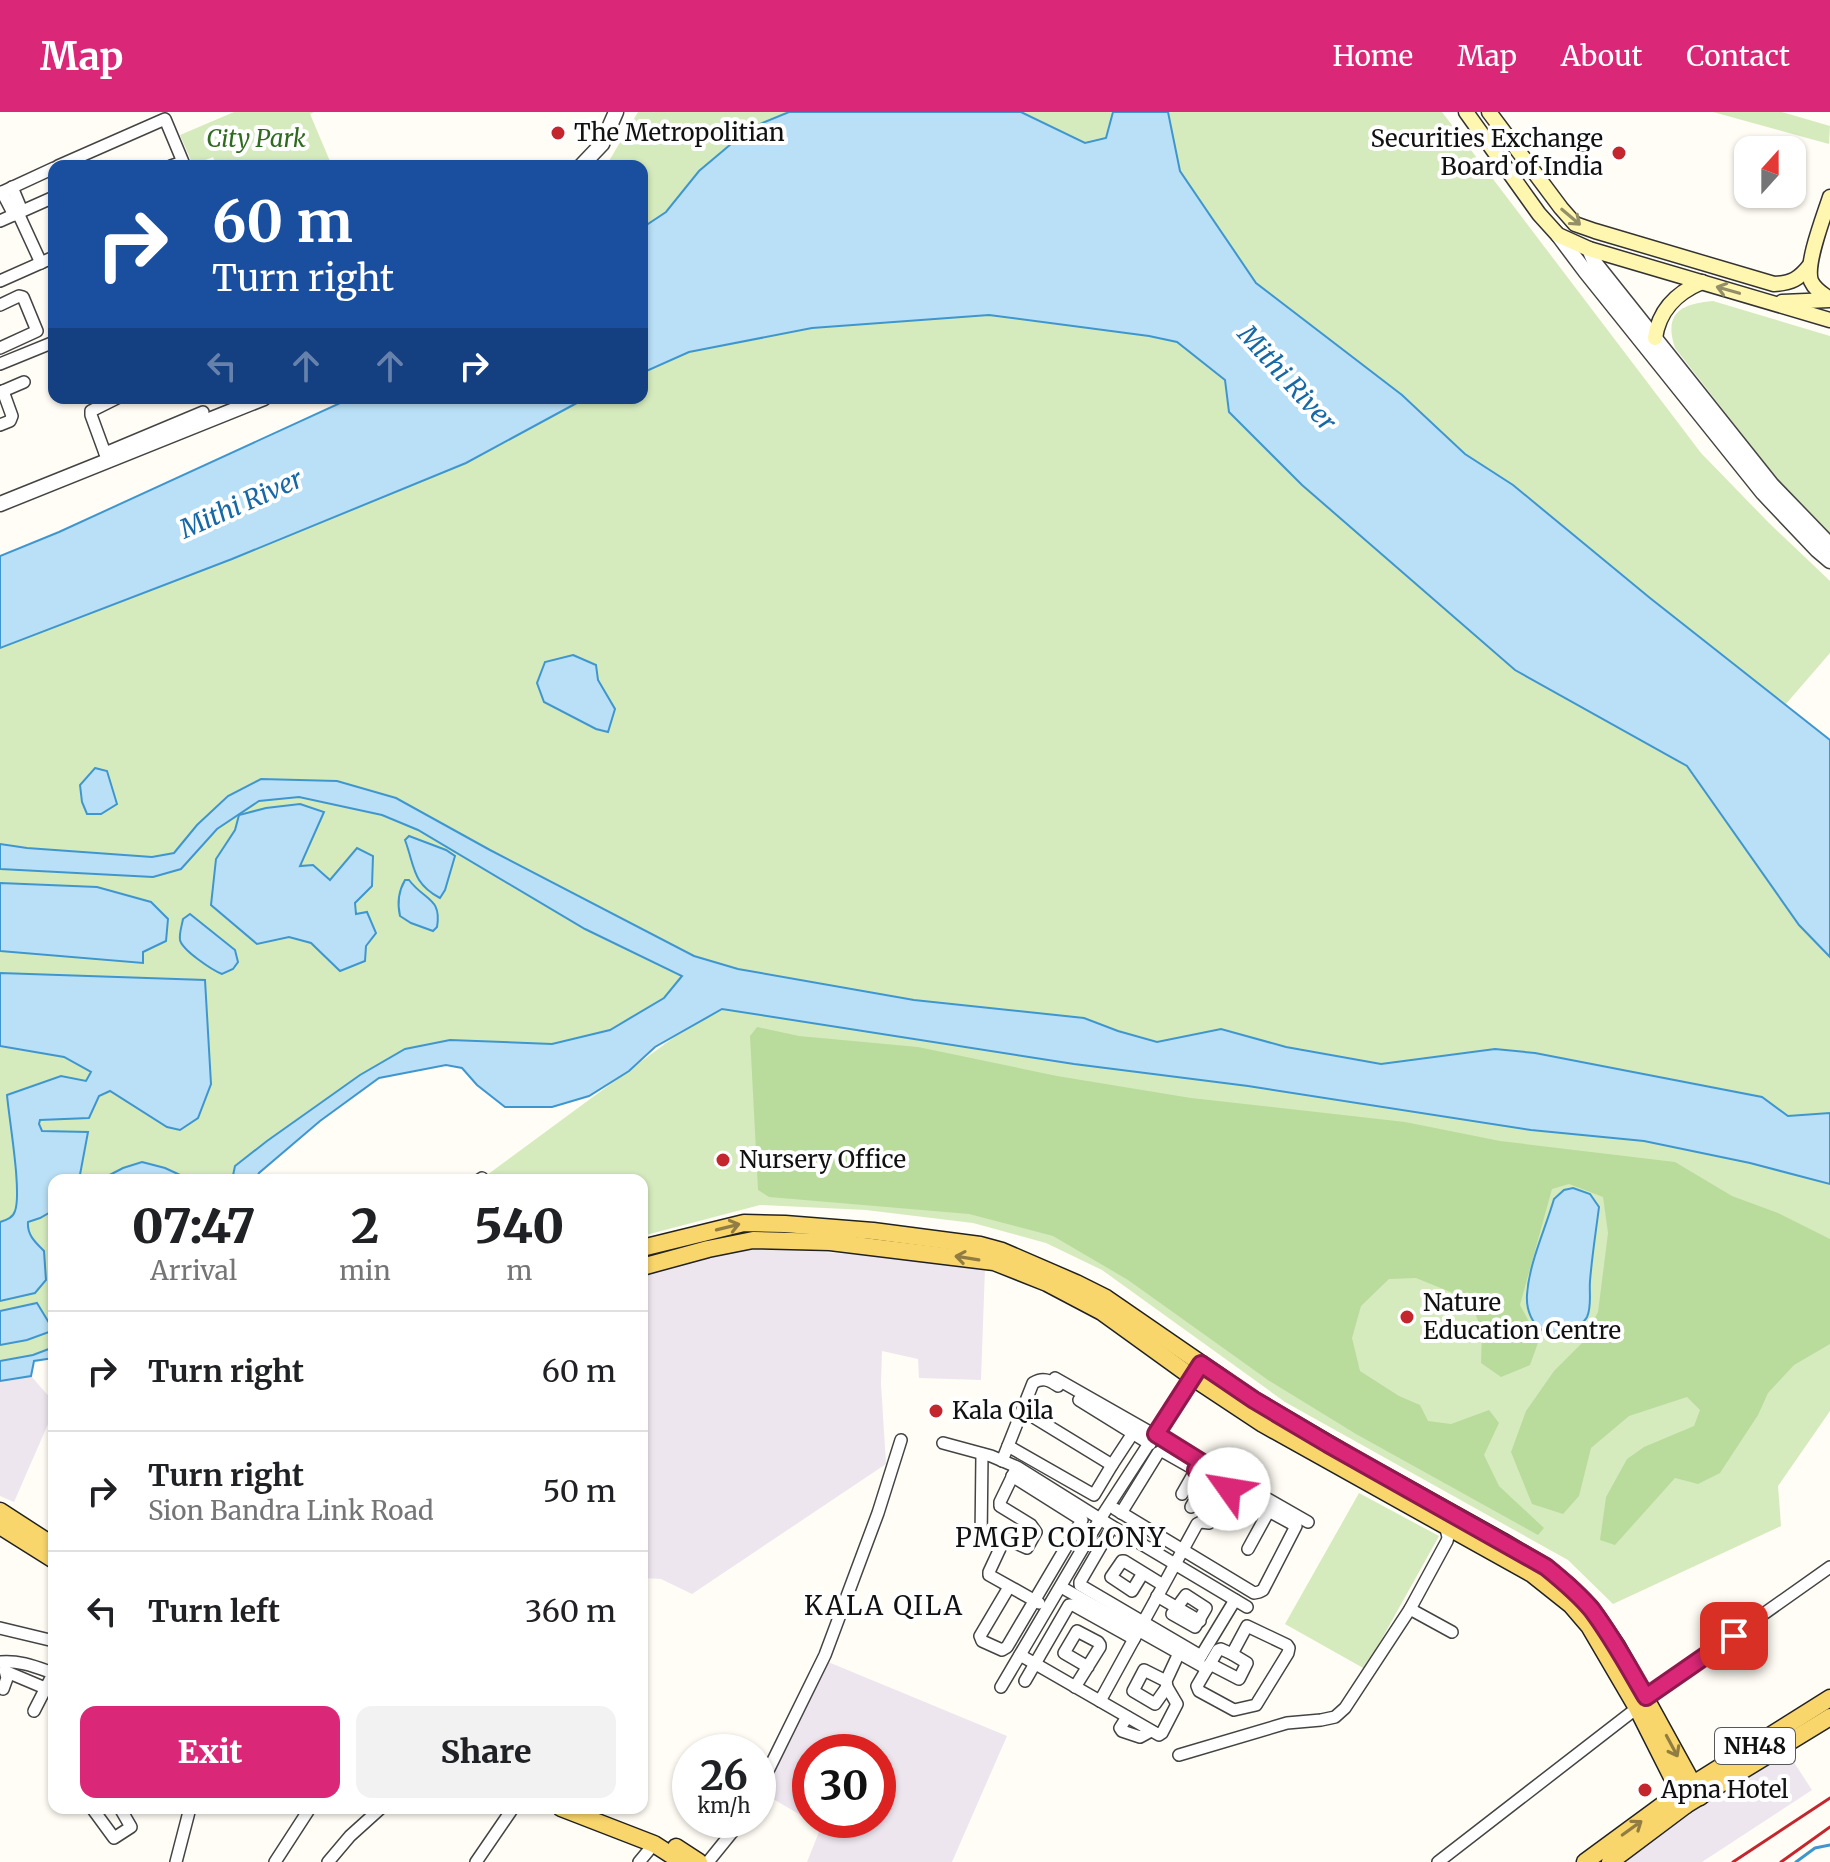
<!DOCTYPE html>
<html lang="en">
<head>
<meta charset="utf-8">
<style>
  :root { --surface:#fff; --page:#f2f2f2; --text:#202124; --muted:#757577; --line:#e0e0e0; --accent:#db2777 }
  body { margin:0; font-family:Merriweather,serif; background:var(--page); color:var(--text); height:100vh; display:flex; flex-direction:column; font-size:30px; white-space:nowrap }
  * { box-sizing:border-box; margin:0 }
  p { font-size:26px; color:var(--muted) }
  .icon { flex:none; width:44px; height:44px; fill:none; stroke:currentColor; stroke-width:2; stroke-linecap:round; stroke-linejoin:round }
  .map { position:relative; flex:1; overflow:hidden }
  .panel { position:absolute; left:48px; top:1062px; width:600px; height:640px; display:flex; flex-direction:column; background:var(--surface); border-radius:16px; box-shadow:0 2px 6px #0004 }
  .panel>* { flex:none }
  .top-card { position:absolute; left:48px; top:48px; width:600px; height:244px; border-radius:16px; box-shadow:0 2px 6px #0004; background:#1a4fa0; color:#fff; overflow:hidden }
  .needle { width:52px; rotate:21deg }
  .fabs { position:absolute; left:1734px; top:24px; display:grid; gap:16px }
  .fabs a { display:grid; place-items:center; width:72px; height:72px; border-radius:16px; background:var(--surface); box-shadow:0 2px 6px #0004; font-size:40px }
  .speed { position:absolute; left:672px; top:1622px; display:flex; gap:16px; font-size:40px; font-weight:700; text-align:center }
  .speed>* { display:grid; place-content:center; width:104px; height:104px; border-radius:50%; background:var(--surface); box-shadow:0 2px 6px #0004; line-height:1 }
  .speed small { font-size:20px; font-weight:400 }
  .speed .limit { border:12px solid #d22; background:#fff; color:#111 }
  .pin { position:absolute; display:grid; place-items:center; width:68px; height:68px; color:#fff; margin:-34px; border-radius:16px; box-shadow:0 4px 12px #0006 }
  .me { position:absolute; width:88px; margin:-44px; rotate:302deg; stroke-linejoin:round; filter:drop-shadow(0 0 6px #0008) }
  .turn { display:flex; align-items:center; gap:28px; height:168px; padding:0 32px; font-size:36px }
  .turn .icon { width:104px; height:104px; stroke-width:2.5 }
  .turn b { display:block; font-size:56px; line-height:68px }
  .lanes { display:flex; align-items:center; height:76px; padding:0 32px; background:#0003; justify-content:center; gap:40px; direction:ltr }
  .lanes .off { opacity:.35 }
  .eta { display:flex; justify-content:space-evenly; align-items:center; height:136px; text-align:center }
  .eta b { font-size:48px; font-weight:800; line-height:56px }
  .action { display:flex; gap:16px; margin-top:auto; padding:16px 32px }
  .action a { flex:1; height:92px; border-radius:16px; background:var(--accent); color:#fff; font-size:32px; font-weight:800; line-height:92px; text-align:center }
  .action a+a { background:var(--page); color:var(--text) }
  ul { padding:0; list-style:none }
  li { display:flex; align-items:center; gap:24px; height:120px; padding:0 32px; border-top:2px solid var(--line) }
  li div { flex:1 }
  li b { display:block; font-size:30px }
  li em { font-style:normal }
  header { display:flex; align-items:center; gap:48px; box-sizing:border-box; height:112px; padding:0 40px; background:var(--accent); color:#fff }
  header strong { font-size:38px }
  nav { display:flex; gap:44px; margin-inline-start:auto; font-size:28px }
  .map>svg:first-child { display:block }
  .industrial { fill:#eee6ef; fill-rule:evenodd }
  .green { fill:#d5ebbd; fill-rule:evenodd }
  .forest { fill:#b9dc9c }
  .water { fill:#b9e0f7; stroke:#3f96cf; stroke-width:2 }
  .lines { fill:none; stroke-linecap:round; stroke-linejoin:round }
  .stream { stroke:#3f96cf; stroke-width:3 }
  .minor-casing { stroke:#444; stroke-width:14 }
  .tertiary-casing { stroke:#444; stroke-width:17 }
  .secondary-casing { stroke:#333; stroke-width:17 }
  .primary-casing { stroke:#222; stroke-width:19 }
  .minor { stroke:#fff; stroke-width:11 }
  .tertiary { stroke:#fff; stroke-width:14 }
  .secondary { stroke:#fff6b0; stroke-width:14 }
  .primary { stroke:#f9d66b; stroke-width:16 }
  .rail { stroke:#c4262e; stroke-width:3 }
  .oneway { stroke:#948f68 }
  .oneway2 { stroke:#917d42 }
  .route-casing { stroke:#8e194d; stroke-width:20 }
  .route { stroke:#db2777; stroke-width:14 }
  .poi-dot { fill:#c4262e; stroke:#fff; stroke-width:3 }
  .labels { text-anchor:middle; stroke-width:8; stroke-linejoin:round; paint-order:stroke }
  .shield { fill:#fff; stroke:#585858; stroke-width:2 }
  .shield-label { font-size:22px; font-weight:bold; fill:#111 }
  .poi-label { font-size:24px; fill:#111; stroke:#fff; text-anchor:start }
  .park-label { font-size:24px; font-style:italic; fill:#2f6b1f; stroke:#fff }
  .water-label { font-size:26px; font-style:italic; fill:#1768a6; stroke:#fff }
  .neighbourhood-label { font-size:26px; letter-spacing:2px; fill:#111; stroke:#fff }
</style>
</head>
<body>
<header>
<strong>Map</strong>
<nav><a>Home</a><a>Map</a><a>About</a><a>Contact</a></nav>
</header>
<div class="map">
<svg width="1830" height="1750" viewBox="0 0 1830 1750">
  <rect width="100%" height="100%" fill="#fffdf5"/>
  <g class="industrial">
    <polygon points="758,1135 914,1147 985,1156 981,1268 919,1266 918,1247 882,1239 881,1271 886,1352 692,1482 661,1467 642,1466 642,1164 670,1153"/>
    <polygon points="31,1264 52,1288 48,1312 14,1390 0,1384 0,1269"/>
    <path d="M821 1547 1007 1624 952 1750H807L821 1715 761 1680ZM810 1640H878V1708H810Z"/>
    <polygon points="1784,1635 1812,1678 1702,1750 1615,1750"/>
  </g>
  <g class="green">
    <polygon points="234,0 314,0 310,2 332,54 217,54 213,45 193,53 180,23"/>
    <polygon points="638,0 789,0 750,16 699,59 666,100 642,116 642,54 606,54"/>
    <polygon points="1021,0 1113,0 1106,26 1085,31"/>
    <polygon points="1168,0 1442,0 1701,341 1769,411 1830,469 1830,541 1785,593 1650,486 1513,373 1465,342 1402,283 1256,171 1180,59"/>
    <polygon points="1713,0 1782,0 1830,14 1829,32"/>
    <path d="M1713 189 1830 224V421L1777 367 1675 236C1663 200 1682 192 1713 189Z"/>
    <path d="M989 203 1149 224 1177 230 1225 268 1229 300 1302 373 1515 558 1687 654 1799 813 1830 845V1001L1788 1004 1762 985 1535 941 1495 937 1381 952 1286 935 1221 917 1157 930 1118 919 1084 906 914 888 738 857 694 844 490 738 396 686 261 667 197 713 174 741 152 745 27 736 0 732V536L232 447 466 351 586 286H642V261L689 240 812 216ZM596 553 598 568 615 597 596 617 545 590Z"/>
    <path d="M299 685 382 703 418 718 585 817 682 863 664 886 610 918 552 932 450 928 360 963 235 1053 232 1068H191L184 1064 123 1056 100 1068H79L87 1020 42 1019 39 1012 40 1008 89 1006 99 984 110 979 167 1015 204 868 0 861V839L142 850 97 775 0 771V757L153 765 182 757 217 717 259 689ZM239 703 300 754 329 768 357 736 372 774 355 791 356 802 340 859 311 831 289 825 257 832 211 793 216 747 235 718ZM409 724 446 738 455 744 445 778 414 759 411 744ZM190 802 214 822 199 846 184 837 180 829Z"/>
    <polygon points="722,897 1074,952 1248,974 1531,1018 1644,1029 1750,1051 1830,1072 1830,1299 1778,1374 1781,1414 1613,1492 1568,1448 1285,1290 1102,1158 1046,1131 973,1111 866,1098 760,1093 642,1124 642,1068 483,1068 487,1063 673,926"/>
    <path d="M0 934 64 945 92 959 86 969 61 964 7 983C9 1007 22 1080 15 1099 13 1106 6 1108 0 1110Z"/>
    <path d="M54 1098V1235L33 1243 0 1249V1233L27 1228 37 1192 0 1199V1189L35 1181 44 1139C35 1130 27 1123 28 1109L40 1106Z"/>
    <polygon points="1359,1381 1439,1424 1365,1557 1285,1512"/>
  </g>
  <polygon class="forest" points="757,915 799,924 918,935 1057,964 1191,986 1405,1010 1500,1029 1675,1050 1732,1084 1778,1101 1830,1127 1830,1232 1794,1253 1768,1281 1758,1303 1720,1361 1698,1372 1675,1366 1615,1433 1600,1428 1606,1385 1627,1347 1644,1335 1694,1314 1700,1298 1687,1285 1629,1304 1591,1336 1579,1384 1563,1402 1532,1392 1511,1340 1526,1299 1554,1259 1582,1231 1598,1200 1608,1121 1603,1085 1569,1072 1552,1077 1520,1193 1539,1228 1530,1253 1501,1265 1481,1251 1482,1219 1470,1188 1416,1166 1389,1167 1361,1194 1352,1226 1360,1259 1399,1284 1420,1293 1428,1309 1451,1312 1489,1298 1499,1311 1484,1343 1499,1374 1544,1416 1538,1423 1356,1322 1268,1268 1128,1168 1053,1124 969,1102 769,1085 758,1078 750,924"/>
  <g class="water">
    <polygon points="789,0 1021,0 1085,31 1106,26 1113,0 1168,0 1180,59 1256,171 1402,283 1465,342 1513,373 1650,486 1830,628 1830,845 1799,813 1687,654 1515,558 1302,373 1229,300 1225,268 1177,230 1149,224 989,203 812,216 689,240 642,261 642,116 666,100 699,59 750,16"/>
    <polygon points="351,286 586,286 466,351 232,447 0,536 0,444 59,420"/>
    <polygon points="573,543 596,553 598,568 615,597 608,620 596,617 544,590 537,571 545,550"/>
    <polygon points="95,656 107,659 117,692 101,702 87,702 82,690 80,673"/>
    <polygon points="261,667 337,669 396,686 490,738 694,844 738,857 914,888 1084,906 1118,919 1157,930 1221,917 1286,935 1381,952 1495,937 1535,941 1762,985 1788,1004 1830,1001 1830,1072 1750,1051 1644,1029 1531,1018 1248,974 1074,952 722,897 655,935 629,959 589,984 552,995 505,995 477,973 462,956 446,953 379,966 320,1009 259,1061 255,1068 232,1068 235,1054 267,1029 360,963 405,937 450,928 552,932 610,918 664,886 682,864 585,817 418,718 382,703 299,685 259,689 217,717 181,757 153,765 0,757 0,732 27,736 152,745 174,741 197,713 228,684"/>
    <polygon points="300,692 324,700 300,754 313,753 330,768 357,736 373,744 372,774 355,791 356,802 367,800 376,821 366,834 365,849 340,859 311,831 289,825 257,832 211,793 216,747 235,718 239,703 266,696"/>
    <path d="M409 724 446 738 455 744 445 778 440 786C412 771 415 755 405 728Z"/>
    <path d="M405 768H409C425 789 442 786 437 815L433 819 411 811 400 804C397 791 398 780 405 768Z"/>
    <polygon points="0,771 97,775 151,790 168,807 166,829 143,840 143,851 0,839"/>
    <path d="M190 802 235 838 238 850 233 857 222 862C212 858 182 838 180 828 179 821 182 813 183 807Z"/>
    <path d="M0 861 205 868 211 972 198 1006 180 1018 167 1015 110 979 99 984 89 1006 40 1008 39 1012 42 1019 88 1020 79 1068H54V1098L40 1106 28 1110C27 1123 35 1130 44 1139L46 1168 35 1181 0 1189V1110C6 1108 13 1106 15 1099 22 1080 9 1007 7 983L61 964 86 969 91 960 64 945 0 934Z"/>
    <polygon points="142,1050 165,1056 191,1068 100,1068 123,1056"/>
    <path d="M1573 1076 1590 1082 1599 1095C1596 1119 1592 1144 1590 1169 1589 1181 1592 1194 1587 1205 1585 1209 1582 1211 1578 1214 1552 1235 1525 1214 1527 1183 1529 1151 1545 1118 1554 1087L1564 1078Z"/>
    <polygon points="37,1191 51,1214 49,1220 27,1228 0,1233 0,1199"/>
    <polygon points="54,1235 54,1246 34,1249 31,1264 0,1269 0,1249 33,1243"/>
  </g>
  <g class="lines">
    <polyline class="stream" points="1796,1750 1815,1736 1830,1733"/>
    <defs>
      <g id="minor">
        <polyline points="58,54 165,7 183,50 171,54"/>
        <polyline points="12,75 22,99"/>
        <polyline points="2,80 14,103"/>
        <polyline points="0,81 54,56"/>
        <polyline points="18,101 41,151"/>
        <polyline points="0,109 54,85"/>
        <polyline points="0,169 54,145"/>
        <polyline points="0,193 19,184 23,185 37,219 0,236"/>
        <polyline points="0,252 54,230"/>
        <polyline points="3,279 24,270"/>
        <polyline points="0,280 3,279 12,304 10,309 0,313"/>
        <polyline points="105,341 203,300"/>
        <polyline points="106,344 91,303 91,299 117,286"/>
        <polyline points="479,1068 482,1066"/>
        <polyline points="1055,1266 1308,1410"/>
        <polyline points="1079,1288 1150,1332"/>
        <polyline points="1022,1298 1112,1353 1133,1321"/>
        <polyline points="943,1331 991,1344 1017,1355 1108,1412 1247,1495"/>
        <polyline points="1008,1334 1094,1383 1112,1353"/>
        <path d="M1002 1349 1033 1271C1043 1265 1049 1268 1058 1274"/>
        <polyline points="1015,1359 1000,1390 1000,1394 1031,1413 1036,1420 1027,1436 1009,1428 1003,1430 989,1460 989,1463 1039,1491"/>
        <polyline points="1182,1382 1198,1354"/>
        <polyline points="1191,1395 1208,1365"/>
        <polyline points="1115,1397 1254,1481 1259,1480 1263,1478 1296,1414 1229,1377"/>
        <polyline points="1112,1415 1080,1470 1080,1473 1201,1544"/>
        <polyline points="981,1430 982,1342"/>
        <polyline points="1248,1437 1271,1395"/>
        <polyline points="1143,1461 1132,1479 1111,1465 1122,1449 1124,1449 1163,1473"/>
        <polyline points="1009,1475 980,1524 982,1529 1002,1538 1007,1535 1082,1408 1012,1364"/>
        <polyline points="1061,1475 1207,1557"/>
        <polygon points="1186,1483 1206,1496 1195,1515 1172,1502"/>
        <polyline points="1157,1484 1200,1509"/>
        <polyline points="1410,1497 1452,1520"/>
        <polygon points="1247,1514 1287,1533 1289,1536 1288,1541 1256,1593 1234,1598 1199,1579 1197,1574 1218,1538 1221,1537 1232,1542"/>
        <polyline points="0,1516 54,1529"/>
        <polyline points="1020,1543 1159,1623 1162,1621 1177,1592 1167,1575 1166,1569 1179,1541"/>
        <polyline points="1198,1549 1235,1488"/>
        <path d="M0 1550C19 1548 36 1555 53 1561"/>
        <polyline points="1210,1552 1239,1567 1247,1551 1232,1542"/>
        <polyline points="7,1560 45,1576"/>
        <polyline points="1025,1569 1069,1493 1073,1493 1134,1527"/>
        <polyline points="1166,1569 1144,1558 1133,1579 1155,1592 1167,1575"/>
        <polyline points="1001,1575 1100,1407 1196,1259"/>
        <polyline points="1075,1575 1100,1535 1100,1533 1098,1530 1077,1519 1064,1541 1088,1555"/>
        <polyline points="3,1577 7,1566 5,1558"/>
        <polyline points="1646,1585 1830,1455"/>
        <polyline points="1100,1589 1197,1412 1201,1410 1209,1411 1229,1377 1162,1339 1158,1341 1121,1401"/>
        <polyline points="34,1599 54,1560"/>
        <polyline points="1127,1605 1120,1616 1122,1619 1140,1625 1151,1619"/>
        <polyline points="1179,1643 1287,1611 1321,1608 1335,1605 1345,1596 1410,1497 1447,1429 1448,1425 1445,1413"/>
        <polyline points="758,1679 825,1543 878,1401 901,1328"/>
        <polyline points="92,1696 114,1726 131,1715 120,1696"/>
        <polyline points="176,1750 190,1696"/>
        <polyline points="275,1750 310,1696"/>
        <polyline points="328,1750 350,1724 381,1696"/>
        <polyline points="476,1750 513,1696"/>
        <polyline points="639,1750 654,1732"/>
        <polyline points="708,1750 742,1708"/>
        <polyline points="1438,1750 1637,1596"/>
      </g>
      <g id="tertiary">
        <polyline points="581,54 602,32 616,0"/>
        <polyline points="1558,123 1585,159 1763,381 1817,438 1830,449"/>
        <polyline points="1589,137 1595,151 1772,373 1830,433"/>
        <polyline points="0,392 264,286"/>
      </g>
      <g id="secondary">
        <polyline points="1466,0 1539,102 1558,123 1589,137 1830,208"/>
        <path d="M1489 0 1561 96 1575 112 1595 119 1774 172C1792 171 1799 167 1810 153"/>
        <path d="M1830 85C1824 104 1805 152 1811 169 1815 178 1823 182 1830 187"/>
        <polyline points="1782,190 1830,188"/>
        <path d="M1655 226C1659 198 1676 181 1702 170"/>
      </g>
      <g id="primary">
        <polyline points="642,1136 744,1111 785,1112 873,1119 980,1133 1002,1139 1076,1171 1106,1186 1254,1288 1353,1346 1502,1429 1546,1455 1569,1474 1591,1496 1617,1534 1700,1685"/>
        <polyline points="642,1155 708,1137 753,1128 830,1130 994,1150 1047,1171 1102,1200 1192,1265 1263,1312 1532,1462 1571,1493 1589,1514 1637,1596 1686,1693"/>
        <polyline points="0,1399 54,1434"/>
        <polyline points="0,1414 54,1448"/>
        <polyline points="561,1696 654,1732 682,1750"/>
        <polyline points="676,1735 699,1750"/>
        <polyline points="1585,1750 1679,1681 1830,1586"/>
        <polyline points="1610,1750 1686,1693 1830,1605"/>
      </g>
    </defs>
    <use href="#minor" class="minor-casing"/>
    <use href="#tertiary" class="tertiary-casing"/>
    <use href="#secondary" class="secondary-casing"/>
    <use href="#primary" class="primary-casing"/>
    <use href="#minor" class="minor"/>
    <use href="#tertiary" class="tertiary"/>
    <use href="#secondary" class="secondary"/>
    <use href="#primary" class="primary"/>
    <g class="rail">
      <polyline points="1733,1750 1830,1686"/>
      <polyline points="1781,1750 1830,1715"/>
    </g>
  </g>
  <defs><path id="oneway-shaft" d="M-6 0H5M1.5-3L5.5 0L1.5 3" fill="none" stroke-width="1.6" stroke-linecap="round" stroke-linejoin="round" transform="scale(2)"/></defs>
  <g class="oneway">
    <use href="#oneway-shaft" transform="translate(1571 105) rotate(40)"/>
    <use href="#oneway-shaft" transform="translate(1728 178) rotate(-164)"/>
  </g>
  <g class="oneway2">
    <use href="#oneway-shaft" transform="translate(728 1115) rotate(-14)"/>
    <use href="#oneway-shaft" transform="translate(967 1146) rotate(-171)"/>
    <use href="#oneway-shaft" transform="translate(1672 1634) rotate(62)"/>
    <use href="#oneway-shaft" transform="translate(1632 1716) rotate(-36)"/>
  </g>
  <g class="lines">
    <defs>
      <path id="route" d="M1229 1377 1196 1358 1201 1350 1156 1322 1201 1252 1254 1288 1328 1332 1546 1455C1562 1468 1579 1482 1592 1498 1613 1526 1629 1556 1646 1585L1734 1524"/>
    </defs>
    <use href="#route" class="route-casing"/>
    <use href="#route" class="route"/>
  </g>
  <g class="poi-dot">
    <circle cx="558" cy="21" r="8"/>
    <circle cx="1619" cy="41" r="8"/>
    <circle cx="723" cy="1048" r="8"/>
    <circle cx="1407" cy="1205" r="8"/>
    <circle cx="936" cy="1299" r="8"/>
    <circle cx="1645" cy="1678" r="8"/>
  </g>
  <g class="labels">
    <rect class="shield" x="1715" y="1616" width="80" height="36" rx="6"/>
    <g class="shield-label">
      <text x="1755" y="1642">NH48</text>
    </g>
    <g class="poi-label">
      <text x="574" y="29">The Metropolitian</text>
      <text x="1603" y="35" text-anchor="end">Securities Exchange<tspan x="1603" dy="28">Board of India</tspan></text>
      <text x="739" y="1056">Nursery Office</text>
      <text x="1423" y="1199">Nature<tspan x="1423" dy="28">Education Centre</tspan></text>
      <text x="952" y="1307">Kala Qila</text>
      <text x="1661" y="1686">Apna Hotel</text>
    </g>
    <g class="park-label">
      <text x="256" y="35">City Park</text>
    </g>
    <g class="water-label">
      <text transform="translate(1287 266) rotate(48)" y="9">Mithi River</text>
      <text transform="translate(241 392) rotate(-24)" y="9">Mithi River</text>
    </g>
    <g class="neighbourhood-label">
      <text x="1061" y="1435">PMGP COLONY</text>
      <text x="884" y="1503">KALA QILA</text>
    </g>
  </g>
</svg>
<div class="fabs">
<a><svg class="needle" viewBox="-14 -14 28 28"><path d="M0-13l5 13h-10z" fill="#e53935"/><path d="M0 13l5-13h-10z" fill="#757577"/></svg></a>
</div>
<div class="speed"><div>26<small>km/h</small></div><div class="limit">30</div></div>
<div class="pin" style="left:1734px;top:1524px;background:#d93025"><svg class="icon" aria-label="arrive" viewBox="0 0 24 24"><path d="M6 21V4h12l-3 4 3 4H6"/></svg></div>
<svg class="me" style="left:1229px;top:1377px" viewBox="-20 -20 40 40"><circle r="19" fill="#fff"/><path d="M0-13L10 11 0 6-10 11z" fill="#db2777"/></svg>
<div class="top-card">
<div class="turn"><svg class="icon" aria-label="right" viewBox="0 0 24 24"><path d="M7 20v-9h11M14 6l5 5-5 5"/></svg><div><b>60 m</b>Turn right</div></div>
<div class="lanes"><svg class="icon off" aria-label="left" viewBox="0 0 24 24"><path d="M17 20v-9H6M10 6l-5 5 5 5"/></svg><svg class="icon off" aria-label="ahead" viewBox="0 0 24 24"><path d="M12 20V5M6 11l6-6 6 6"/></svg><svg class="icon off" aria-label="ahead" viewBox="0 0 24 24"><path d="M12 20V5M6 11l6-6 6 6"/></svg><svg class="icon" aria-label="right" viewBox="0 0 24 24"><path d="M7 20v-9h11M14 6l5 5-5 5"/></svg></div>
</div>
<section class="panel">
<div class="eta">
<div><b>07:47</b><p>Arrival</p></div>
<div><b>2</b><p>min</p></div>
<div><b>540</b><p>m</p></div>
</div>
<ul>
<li><svg class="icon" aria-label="right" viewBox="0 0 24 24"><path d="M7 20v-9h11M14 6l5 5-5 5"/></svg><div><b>Turn right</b></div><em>60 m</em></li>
<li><svg class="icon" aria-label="right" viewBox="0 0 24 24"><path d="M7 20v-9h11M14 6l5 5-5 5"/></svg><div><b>Turn right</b><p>Sion Bandra Link Road</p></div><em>50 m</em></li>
<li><svg class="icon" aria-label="left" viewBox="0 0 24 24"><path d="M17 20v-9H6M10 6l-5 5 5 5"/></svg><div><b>Turn left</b></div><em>360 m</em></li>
</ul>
<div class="action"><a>Exit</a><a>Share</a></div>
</section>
</div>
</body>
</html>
